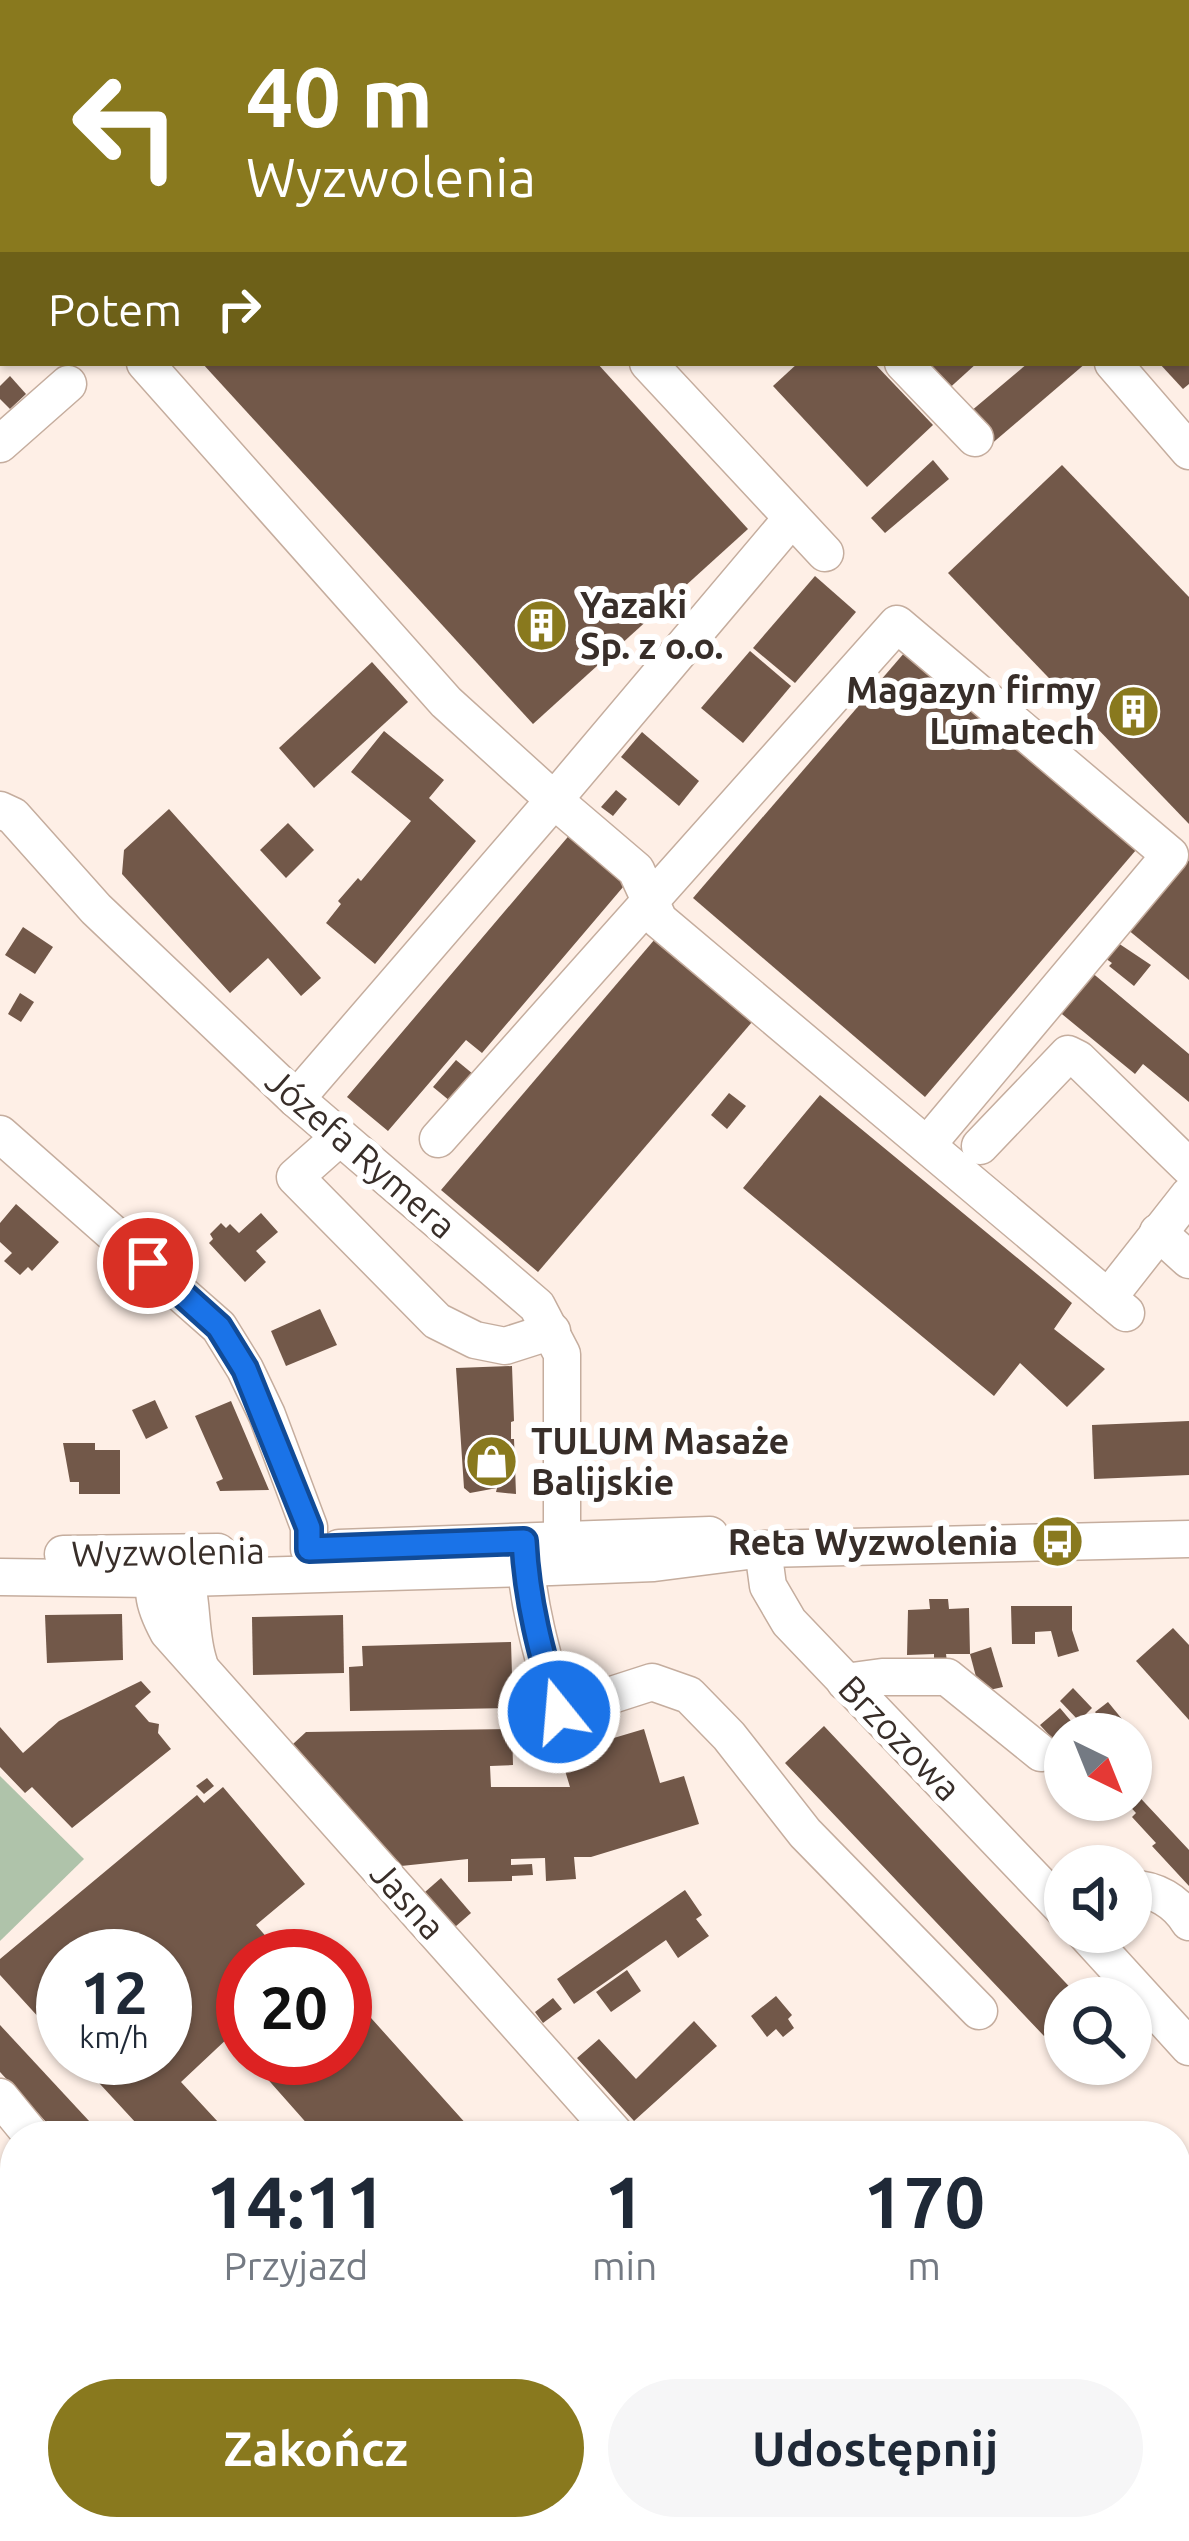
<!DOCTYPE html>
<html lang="pl">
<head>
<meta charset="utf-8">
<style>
  :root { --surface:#fff; --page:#f6f6f7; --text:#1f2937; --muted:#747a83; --accent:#89791e }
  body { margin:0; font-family:Ubuntu,sans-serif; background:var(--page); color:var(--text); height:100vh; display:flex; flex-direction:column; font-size:45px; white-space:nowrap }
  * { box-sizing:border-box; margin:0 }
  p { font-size:39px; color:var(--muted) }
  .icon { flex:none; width:66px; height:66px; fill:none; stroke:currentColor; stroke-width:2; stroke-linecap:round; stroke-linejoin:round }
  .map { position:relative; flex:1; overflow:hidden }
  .side { position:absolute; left:0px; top:2121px; width:1191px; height:420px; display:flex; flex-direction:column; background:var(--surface); border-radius:48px 48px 0 0; box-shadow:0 3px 9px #0004 }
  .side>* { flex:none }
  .hud { position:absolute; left:0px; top:0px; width:1191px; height:366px; box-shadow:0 3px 9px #0004; background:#89791e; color:#fff; overflow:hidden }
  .needle { width:78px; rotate:137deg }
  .controls { position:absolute; left:1044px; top:1713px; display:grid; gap:24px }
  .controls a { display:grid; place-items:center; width:108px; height:108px; border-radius:50%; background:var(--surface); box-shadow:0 3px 9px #0004; font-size:60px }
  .speed { position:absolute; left:36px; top:1929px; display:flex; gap:24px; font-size:60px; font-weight:700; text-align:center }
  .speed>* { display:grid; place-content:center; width:156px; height:156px; border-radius:50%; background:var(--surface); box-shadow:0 3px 9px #0004; line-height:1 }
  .speed small { font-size:30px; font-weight:400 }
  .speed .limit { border:18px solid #d22; background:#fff; color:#111 }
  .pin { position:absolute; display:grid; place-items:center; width:102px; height:102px; color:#fff; margin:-51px; border:6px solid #fff; border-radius:50%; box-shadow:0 3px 12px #0007 }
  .me { position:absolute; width:132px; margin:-66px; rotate:343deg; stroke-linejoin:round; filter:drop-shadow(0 0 9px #0008) }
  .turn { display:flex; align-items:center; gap:42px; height:252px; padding:0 48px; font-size:54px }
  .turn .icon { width:156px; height:156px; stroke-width:2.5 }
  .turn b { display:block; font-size:84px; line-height:102px }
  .then { display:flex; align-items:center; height:114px; padding:0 48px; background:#0003; gap:24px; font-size:45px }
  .eta { display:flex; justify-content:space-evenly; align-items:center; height:204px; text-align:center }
  .eta b { font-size:72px; font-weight:700; line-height:84px }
  .primary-button { display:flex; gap:24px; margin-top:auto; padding:24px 48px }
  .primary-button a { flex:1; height:138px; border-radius:72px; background:var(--accent); color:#fff; font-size:48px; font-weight:700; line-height:138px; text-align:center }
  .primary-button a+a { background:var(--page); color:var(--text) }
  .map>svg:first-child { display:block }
  .green { fill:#c5d3c2 }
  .forest { fill:#afc3aa }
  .building { fill:#725849 }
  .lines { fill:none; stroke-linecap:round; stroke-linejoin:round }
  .minor-casing { stroke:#c5ad9e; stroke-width:39 }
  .path { stroke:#ada098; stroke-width:4.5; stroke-dasharray:9 9; stroke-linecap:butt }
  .minor { stroke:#fff; stroke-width:36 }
  .route-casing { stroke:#114b97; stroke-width:30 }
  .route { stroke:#1a73e8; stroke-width:21 }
  .labels { text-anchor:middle; stroke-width:12; stroke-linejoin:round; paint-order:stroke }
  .poi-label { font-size:36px; font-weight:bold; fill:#382e29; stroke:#fff; text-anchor:start }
  .street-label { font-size:36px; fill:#382e29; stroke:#fff }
</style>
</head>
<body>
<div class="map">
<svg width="1189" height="2541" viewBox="0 0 1189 2541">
  <rect width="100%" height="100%" fill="#feefe6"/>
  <polygon class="green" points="538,2526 935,2526 949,2541 523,2541"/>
  <polygon class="forest" points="0,1776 84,1859 0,1941"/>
  <g class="building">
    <polygon points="202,363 597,363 748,529 533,724"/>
    <polygon points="798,363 874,363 933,425 867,487 773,386"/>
    <polygon points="917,363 977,363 944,393"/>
    <polygon points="1028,363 1086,363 989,446 964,417"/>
    <polygon points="1159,363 1189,363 1189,384 1183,389"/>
    <polygon points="10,376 26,394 10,409 0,399 0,386"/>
    <polygon points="933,460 949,479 885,533 871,518"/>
    <polygon points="1062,465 1189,597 1189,824 948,573"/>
    <polygon points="815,576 856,612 795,683 753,648"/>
    <polygon points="750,651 791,686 743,743 701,708"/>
    <polygon points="905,652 1136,850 925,1097 693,898"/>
    <polygon points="372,662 408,702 314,788 279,748"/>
    <polygon points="384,731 444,780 429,798 476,841 375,964 326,923 341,904 338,901 358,878 361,881 411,821 351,772"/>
    <polygon points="642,732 699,781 679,806 621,757"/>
    <polygon points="616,790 627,799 613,816 601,807"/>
    <polygon points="169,809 321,978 301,996 268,958 230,993 122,874 124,850"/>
    <polygon points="288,823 314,850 286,878 260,850"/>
    <polygon points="572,832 629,880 482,1053 466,1040 388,1131 347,1097"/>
    <polygon points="1186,858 1189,861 1189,980 1127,929"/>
    <polygon points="23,927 53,947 35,974 5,955"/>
    <polygon points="655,939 752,1022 538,1272 441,1190"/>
    <polygon points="1115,941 1151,965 1134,986 1109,966 1112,963 1102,956"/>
    <polygon points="1090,971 1189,1054 1189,1102 1143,1064 1135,1074 1057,1010"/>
    <polygon points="20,993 34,1002 21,1022 8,1014"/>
    <polygon points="456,1060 473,1074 450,1101 433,1087"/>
    <polygon points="729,1093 746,1106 727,1129 711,1115"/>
    <polygon points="820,1095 1072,1303 1054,1329 1105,1369 1067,1407 1020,1363 994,1396 743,1188"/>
    <polygon points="16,1204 59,1242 32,1271 28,1267 20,1275 4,1261 12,1253 0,1242 0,1223"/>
    <polygon points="261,1213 278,1232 256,1251 266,1262 245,1282 209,1243 213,1239 210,1234 221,1223 226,1228 230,1224 239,1233"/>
    <polygon points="320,1309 337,1345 286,1366 271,1331"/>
    <polygon points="512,1366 514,1421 511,1422 511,1439 514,1439 516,1494 496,1492 497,1488 470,1493 464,1488 456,1368"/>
    <polygon points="155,1400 168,1428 146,1439 132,1410"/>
    <polygon points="231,1401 240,1422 269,1490 220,1491 216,1482 223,1479 195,1416"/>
    <polygon points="1189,1421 1189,1475 1094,1479 1092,1425"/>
    <polygon points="63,1443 95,1443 95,1450 120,1450 120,1494 79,1494 79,1482 70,1482"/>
    <polygon points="929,1599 948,1599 949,1609 969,1608 970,1654 946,1654 947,1662 934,1662 934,1654 907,1655 908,1610 930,1609"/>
    <polygon points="1011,1606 1072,1606 1072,1630 1079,1651 1058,1657 1051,1631 1035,1632 1035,1644 1012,1644"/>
    <polygon points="122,1614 123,1660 47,1663 45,1615"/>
    <polygon points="343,1615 344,1673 253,1675 252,1617"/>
    <polygon points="1173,1628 1189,1645 1189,1720 1136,1661"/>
    <polygon points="511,1642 513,1708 350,1711 349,1667 363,1666 362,1646"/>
    <polygon points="991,1647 1003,1687 980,1692 970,1654"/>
    <polygon points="141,1681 151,1692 135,1706 149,1722 159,1724 158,1733 171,1749 72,1828 32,1787 25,1793 0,1767 0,1727 23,1753 59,1721"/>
    <polygon points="1073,1688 1092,1708 1079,1721 1060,1701"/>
    <polygon points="1108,1702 1122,1719 1109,1729 1095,1712"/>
    <polygon points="1060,1708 1082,1734 1065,1734 1065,1752 1040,1725"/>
    <polygon points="824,1726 1080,1998 1065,1998 1065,2016 1044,2036 785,1763"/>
    <polygon points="512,1729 513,1765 490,1766 491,1787 570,1787 560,1754 644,1729 660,1783 684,1776 699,1824 591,1857 574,1857 576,1879 546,1881 545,1858 511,1859 511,1865 532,1864 533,1875 512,1876 512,1881 468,1882 468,1859 401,1866 293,1744 306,1732"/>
    <polygon points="207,1778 214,1786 204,1794 196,1786"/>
    <polygon points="223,1787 305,1884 256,1925 283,1956 243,1956 243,2051 230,2036 181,2082 231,2136 127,2136 125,2134 136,2123 76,2058 165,2058 165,1956 63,1956 63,2044 0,1975 0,1959 197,1795 204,1803"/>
    <polygon points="1131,1788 1189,1850 1189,1886 1152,1846 1156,1843 1132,1817 1136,1813 1124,1800 1131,1800"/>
    <polygon points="441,1878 471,1913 455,1927 425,1892"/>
    <polygon points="685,1890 702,1915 696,1919 709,1936 678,1958 666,1940 574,2004 557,1979"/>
    <polygon points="627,1970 641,1991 611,2012 596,1992"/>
    <polygon points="345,1989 477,2136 318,2136 249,2058 345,2058"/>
    <polygon points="776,1996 792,2015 788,2019 794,2028 783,2037 776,2029 767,2037 751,2016"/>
    <polygon points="553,1998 562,2009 543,2023 535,2012"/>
    <polygon points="1149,2014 1156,2023 1136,2038 1131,2029"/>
    <polygon points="694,2021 717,2046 634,2121 577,2058 599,2039 636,2079"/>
    <polygon points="0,2025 103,2136 59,2136 0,2072"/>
    <polygon points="15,2182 15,2218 0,2231 0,2194"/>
    <polygon points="146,2526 197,2526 183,2541 132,2541"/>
    <polygon points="573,2526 591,2526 605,2541 557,2541"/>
  </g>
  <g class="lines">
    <defs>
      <g id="minor">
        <polyline points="363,0 365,3"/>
        <polyline points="8,3 11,0"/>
        <polyline points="1094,3 1097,0"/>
        <polyline points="1188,267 1189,266"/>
        <polyline points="145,363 446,702 554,800 792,518"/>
        <polyline points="648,363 825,553"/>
        <polyline points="903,363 975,438"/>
        <polyline points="1113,363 1189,451"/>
        <polyline points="0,444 68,384"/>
        <polyline points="0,810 13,816 96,909 296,1099 537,1306 562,1354 562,1566"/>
        <polyline points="296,1099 554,800 636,870 659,920 1126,1313"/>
        <polyline points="0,1134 219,1327 245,1369 267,1415 309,1527 309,1549"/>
        <polyline points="340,1137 295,1177 437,1321 475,1340 505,1346 552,1331"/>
        <polyline points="438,1139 897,624 1170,855 927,1145"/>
        <polyline points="980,1146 1068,1054 1078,1059 1189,1167"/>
        <polyline points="1158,1232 1189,1260"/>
        <polyline points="1108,1298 1189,1195"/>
        <path d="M524 1545C527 1603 542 1656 559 1712L652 1682 689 1695 729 1736 805 1833 979 2011"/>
        <polyline points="339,1548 710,1535"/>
        <polyline points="763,1549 768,1586 789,1622 1065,1911"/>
        <polyline points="63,1554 218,1552"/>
        <path d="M176 1557C196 1588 187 1628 199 1663"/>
        <path d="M165 1561C147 1586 154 1606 168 1632L617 2136"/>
        <polyline points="0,1577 153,1579 525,1568 654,1563 763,1549 1189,1539"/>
        <polyline points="845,1682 882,1677 947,1677 1041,1753"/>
        <path d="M1131 1889C1155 1888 1177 1902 1189 1922"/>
        <polyline points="1084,1932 1189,2047"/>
        <polyline points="0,2097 32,2136"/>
        <polyline points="0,2301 15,2303"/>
        <polyline points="0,2328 15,2331"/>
        <polyline points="30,2526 31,2541"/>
        <polyline points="325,2526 342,2541"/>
        <polyline points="962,2526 976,2541"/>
        <polyline points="212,2541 226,2526"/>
      </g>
    </defs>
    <use href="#minor" class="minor-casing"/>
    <g class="path">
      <polyline points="49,3 52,0"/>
      <polyline points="0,45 3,43"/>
    </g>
    <use href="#minor" class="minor"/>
  </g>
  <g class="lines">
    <defs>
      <path id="route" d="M148 1263 219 1327 245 1369 309 1528V1549L524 1541C527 1601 541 1654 559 1712"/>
    </defs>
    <use href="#route" class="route-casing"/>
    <use href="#route" class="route"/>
  </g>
  <defs>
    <symbol id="building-disc" viewBox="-11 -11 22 22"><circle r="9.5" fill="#89791e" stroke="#fff"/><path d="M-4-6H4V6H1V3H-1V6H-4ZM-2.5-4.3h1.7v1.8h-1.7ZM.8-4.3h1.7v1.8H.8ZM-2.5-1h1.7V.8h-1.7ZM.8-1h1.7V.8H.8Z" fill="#fff"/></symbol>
    <symbol id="shop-disc" viewBox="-11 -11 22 22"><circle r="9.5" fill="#89791e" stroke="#fff"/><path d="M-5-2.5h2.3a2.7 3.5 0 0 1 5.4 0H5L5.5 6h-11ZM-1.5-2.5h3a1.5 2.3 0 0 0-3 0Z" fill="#fff"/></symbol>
    <symbol id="bus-disc" viewBox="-11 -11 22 22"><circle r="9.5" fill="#89791e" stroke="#fff"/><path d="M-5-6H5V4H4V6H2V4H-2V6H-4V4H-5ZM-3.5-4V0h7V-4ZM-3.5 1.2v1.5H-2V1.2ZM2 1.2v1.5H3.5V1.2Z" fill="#fff"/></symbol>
  </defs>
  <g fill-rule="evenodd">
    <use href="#building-disc" x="512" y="596" width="59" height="59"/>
    <use href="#building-disc" x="1104" y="682" width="59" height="59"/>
    <use href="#shop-disc" x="462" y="1432" width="59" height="59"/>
    <use href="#bus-disc" x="1028" y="1512" width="59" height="59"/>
  </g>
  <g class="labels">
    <g class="poi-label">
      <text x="580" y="618">Yazaki<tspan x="580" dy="41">Sp. z o.o.</tspan></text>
      <text x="1095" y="703" text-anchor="end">Magazyn firmy<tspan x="1095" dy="41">Lumatech</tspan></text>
      <text x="531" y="1454">TULUM Masaże<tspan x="531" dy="41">Balijskie</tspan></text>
      <text x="1018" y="1555" text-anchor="end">Reta Wyzwolenia</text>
    </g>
    <g class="street-label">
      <text transform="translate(361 1153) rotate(41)" y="13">Józefa Rymera</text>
      <text transform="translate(168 1552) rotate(-1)" y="13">Wyzwolenia</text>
      <text transform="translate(900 1738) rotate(46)" y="13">Brzozowa</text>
      <text transform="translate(408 1900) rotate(48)" y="13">Jasna</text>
    </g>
  </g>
</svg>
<div class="controls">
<a><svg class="needle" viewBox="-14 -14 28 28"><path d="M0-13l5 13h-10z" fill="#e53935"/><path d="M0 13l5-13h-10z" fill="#747a83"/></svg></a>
<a><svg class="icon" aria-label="sound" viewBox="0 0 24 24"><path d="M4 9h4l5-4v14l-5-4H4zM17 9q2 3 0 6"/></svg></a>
<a><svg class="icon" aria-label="search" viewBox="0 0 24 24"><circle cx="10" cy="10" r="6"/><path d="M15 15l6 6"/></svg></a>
</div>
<div class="speed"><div>12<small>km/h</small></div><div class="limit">20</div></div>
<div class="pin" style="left:148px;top:1263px;background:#d93025"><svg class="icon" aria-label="arrive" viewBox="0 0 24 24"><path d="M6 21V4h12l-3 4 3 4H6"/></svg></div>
<svg class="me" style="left:559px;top:1712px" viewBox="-20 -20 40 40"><circle r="17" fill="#1a73e8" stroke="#fff" stroke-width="3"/><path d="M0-11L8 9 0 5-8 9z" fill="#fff"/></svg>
<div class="hud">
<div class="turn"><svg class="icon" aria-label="left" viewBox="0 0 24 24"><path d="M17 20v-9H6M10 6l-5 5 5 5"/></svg><div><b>40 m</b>Wyzwolenia</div></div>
<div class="then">Potem<svg class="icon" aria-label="right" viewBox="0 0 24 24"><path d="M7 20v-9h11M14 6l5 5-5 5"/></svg></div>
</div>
<section class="side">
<div class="eta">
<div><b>14:11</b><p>Przyjazd</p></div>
<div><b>1</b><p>min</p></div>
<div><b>170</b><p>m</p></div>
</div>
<div class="primary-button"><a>Zakończ</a><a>Udostępnij</a></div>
</section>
</div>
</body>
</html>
